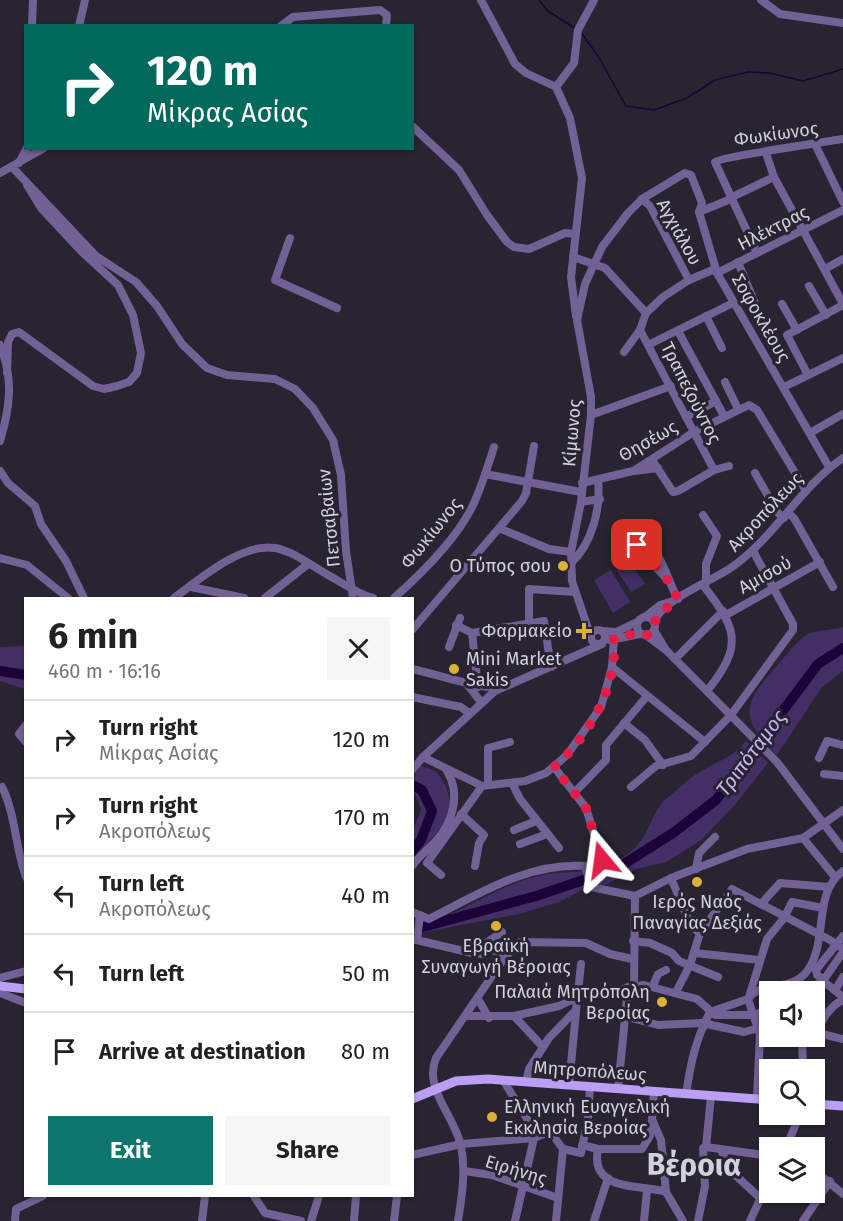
<!DOCTYPE html>
<html lang="en">
<head>
<meta charset="utf-8">
<style>
  :root { --surface:#fff; --page:#f6f6f6; --text:#222; --muted:#767676; --line:#e0e0e0; --accent:#0f766e }
  body { margin:0; font-family:"Fira Sans",sans-serif; background:var(--page); color:var(--text); height:100vh; display:flex; flex-direction:column; font-size:22px; white-space:nowrap }
  * { box-sizing:border-box; margin:0 }
  p { font-size:20px; color:var(--muted) }
  .icon { flex:none; width:33px; height:33px; fill:none; stroke:currentColor; stroke-width:2; stroke-linecap:round; stroke-linejoin:round }
  .map { position:relative; flex:1; overflow:hidden }
  .sheet { position:absolute; left:24px; top:597px; width:390px; height:600px; display:flex; flex-direction:column; background:var(--surface); border-radius:0px; box-shadow:0 2px 4px #0004 }
  .sheet>* { flex:none }
  .top-card { position:absolute; left:24px; top:24px; width:390px; height:126px; border-radius:0px; box-shadow:0 2px 4px #0004; background:#00695c; color:#fff; overflow:hidden }
  .buttons { position:absolute; left:759px; top:981px; display:grid; gap:12px }
  .buttons a { display:grid; place-items:center; width:66px; height:66px; border-radius:0px; background:var(--surface); box-shadow:0 2px 4px #0004; font-size:30px }
  .pin { position:absolute; display:grid; place-items:center; width:51px; height:51px; color:#fff; margin:-26px; border-radius:12px; box-shadow:0 3px 9px #0006 }
  .me { position:absolute; width:66px; margin:-33px; rotate:344deg; stroke-linejoin:round; filter:drop-shadow(0 0 4px #0008) }
  .turn { display:flex; align-items:center; gap:21px; height:126px; padding:0 24px; font-size:27px }
  .turn .icon { width:78px; height:78px; stroke-width:2.5 }
  .turn b { display:block; font-size:42px; line-height:51px }
  .round { display:grid; place-items:center; flex:none; width:63px; height:63px; border-radius:0px; background:var(--page) }
  .overview { display:flex; align-items:center; justify-content:space-between; height:102px; padding:0 24px }
  h1 { font-size:36px; font-weight:700; line-height:45px }
  .cta { display:flex; gap:12px; margin-top:auto; padding:12px 24px }
  .cta a { flex:1; height:69px; border-radius:0px; background:var(--accent); color:#fff; font-size:24px; font-weight:700; line-height:69px; text-align:center }
  .cta a+a { background:var(--page); color:var(--text) }
  ul { padding:0; list-style:none }
  li { display:flex; align-items:center; gap:18px; height:78px; padding:0 24px; border-top:2px solid var(--line) }
  li div { flex:1 }
  li b { display:block; font-size:22px }
  li em { font-style:normal }
  .map>svg:first-child { display:block }
  .green { fill:#432f66 }
  .lines { fill:none; stroke-linecap:round; stroke-linejoin:round }
  .stream { stroke:#1b0338; stroke-width:1.5 }
  .river { stroke:#1b0338; stroke-width:10 }
  .minor { stroke:#716194; stroke-width:8 }
  .major { stroke:#ba9ff4; stroke-width:9 }
  .route { stroke:#e11d48; stroke-width:10; stroke-dasharray:0 18 }
  .poi-dot { fill:#deb133; stroke:#282432; stroke-width:2 }
  .labels { text-anchor:middle; stroke-width:6; stroke-linejoin:round; paint-order:stroke }
  .street-label { font-size:18px; fill:#d2d0da; stroke:#282432 }
  .poi-label { font-size:18px; fill:#d2d0da; stroke:#282432; text-anchor:end }
  .water-label { font-size:20px; font-style:italic; fill:#c7b4f3; stroke:#282432 }
  .town-label { font-size:30px; font-weight:bold; fill:#d2d0da; stroke:#282432 }
</style>
</head>
<body>
<div class="map">
<svg width="843" height="1221" viewBox="0 0 843 1221">
  <rect width="100%" height="100%" fill="#282432"/>
  <g class="green">
    <polygon points="629,560 645,584 631,592 616,569"/>
    <polygon points="611,570 630,602 613,613 594,580"/>
    <path d="M843 627V671L822 687 777 755C738 717 743 704 777 666 785 656 796 642 806 635 815 630 833 630 843 627Z"/>
    <polygon points="25,646 25,689 0,681 0,647"/>
    <path d="M746 741 768 763 733 807 700 841 666 862 636 869 608 884 588 887 559 902 519 914 419 933V924C461 916 496 885 538 876 563 870 591 875 614 863 625 857 635 849 642 839 651 826 653 812 665 800 676 791 689 778 701 771 719 761 733 757 746 741Z"/>
    <path d="M420 766C433 769 439 772 445 785 458 814 446 822 428 843 423 849 419 855 413 861V829L421 810C416 789 406 788 420 766Z"/>
  </g>
  <g class="lines">
    <g class="stream">
      <polyline points="539,0 548,11 576,29"/>
      <polyline points="580,31 598,56 626,106 654,110 687,98 715,80 748,72 769,73 803,81 843,69"/>
    </g>
    <g class="river">
      <polyline points="0,671 26,675"/>
      <polyline points="412,785 422,790 432,811 421,840 412,852"/>
      <polyline points="412,930 536,896 616,869 673,833 716,800 818,664 843,648"/>
    </g>
    <g class="minor">
      <polyline points="481,0 515,64 526,73 556,87 574,63 578,30 594,0"/>
      <polyline points="761,0 780,14 843,23"/>
      <polyline points="32,26 33,0"/>
      <polyline points="79,26 85,0"/>
      <polyline points="281,26 293,17 380,10 387,15 386,26"/>
      <polyline points="556,87 570,118 582,178 571,277 576,316"/>
      <polyline points="412,126 459,170 487,215 507,242 514,247 529,249 565,233 575,234"/>
      <polyline points="815,144 843,202"/>
      <polyline points="766,153 774,177 843,304"/>
      <polyline points="19,163 27,148"/>
      <polyline points="13,168 96,256 136,282 157,306 182,344 207,368 227,375 275,379 295,389 313,408 333,440 341,475 346,551 353,598"/>
      <polyline points="0,173 44,148"/>
      <polyline points="730,198 774,177"/>
      <polyline points="642,199 650,206 689,280"/>
      <polyline points="699,212 731,199"/>
      <polyline points="290,238 275,280 337,308"/>
      <path d="M757 253 715 162C720 157 826 142 843 139"/>
      <polyline points="573,257 605,268 646,313"/>
      <polyline points="738,262 755,303"/>
      <polyline points="825,269 843,259"/>
      <polyline points="717,273 843,210"/>
      <polyline points="809,286 826,315"/>
      <polyline points="782,304 797,330"/>
      <polyline points="706,316 722,348"/>
      <polyline points="640,330 714,470"/>
      <polyline points="678,331 724,416"/>
      <polyline points="650,344 733,303"/>
      <path d="M0 345C14 379 10 407 0 441"/>
      <polyline points="624,352 640,330 646,313 663,297 689,280 715,269"/>
      <polyline points="7,373 8,342 12,334 19,332 93,386 104,389 117,386 129,382 137,373 141,353 133,315 118,285 82,252 41,208 27,185"/>
      <polyline points="808,375 787,335 843,305"/>
      <polyline points="725,382 738,409"/>
      <polyline points="784,387 843,358"/>
      <polyline points="591,415 671,386"/>
      <polyline points="686,417 716,401"/>
      <polyline points="810,433 843,414"/>
      <polyline points="652,460 673,492 678,491 714,470 729,466"/>
      <polyline points="0,471 8,483 35,506 41,524 66,561 84,598"/>
      <polyline points="634,471 658,468"/>
      <polyline points="755,473 778,513 784,518"/>
      <polyline points="485,474 581,492"/>
      <polyline points="582,483 633,471 694,432 749,405 757,410 806,491"/>
      <polyline points="581,502 600,499"/>
      <polyline points="788,513 794,518 833,587"/>
      <polyline points="703,515 717,536 706,564 706,583"/>
      <polyline points="501,529 549,549 571,552"/>
      <path d="M645 531C645 540 651 546 656 553 666 567 669 584 678 599"/>
      <polyline points="631,536 643,554 667,579"/>
      <polyline points="0,558 27,565 68,598"/>
      <path d="M571 563C592 544 601 508 598 481"/>
      <path d="M703 585C736 628 745 644 707 691"/>
      <polyline points="191,587 244,598"/>
      <path d="M174 598C200 579 241 543 275 548 293 551 312 566 328 575 343 583 357 594 373 598"/>
      <polyline points="265,598 308,564"/>
      <path d="M394 598C421 574 459 536 474 503 482 485 488 466 494 447"/>
      <polyline points="726,615 820,562"/>
      <circle cx="646" cy="626" r="9"/>
      <polyline points="645,617 660,605 673,601"/>
      <path d="M654 622C664 598 711 582 732 567 775 537 800 487 843 458"/>
      <polyline points="529,624 529,589 575,592"/>
      <polyline points="456,625 472,633 544,621 551,667"/>
      <circle cx="598" cy="637" r="7"/>
      <polyline points="412,630 522,501 526,493 534,446"/>
      <polyline points="654,630 666,650"/>
      <polyline points="602,631 616,632 637,622"/>
      <polyline points="472,633 478,687"/>
      <polyline points="647,636 666,650 777,762 843,849"/>
      <polyline points="591,637 572,581 571,552 581,502 591,415 591,397 577,320 585,284 602,247 628,213 642,199 685,173 691,175 702,203 699,212 717,273 829,467"/>
      <polyline points="610,640 640,634"/>
      <polyline points="449,647 460,618"/>
      <polyline points="675,659 723,611"/>
      <polyline points="612,667 705,742"/>
      <path d="M412 669C440 675 472 687 498 688"/>
      <polyline points="467,684 481,702"/>
      <polyline points="412,697 461,707 469,713"/>
      <polyline points="624,723 645,740 663,765"/>
      <polyline points="26,725 19,734 26,742"/>
      <polyline points="423,757 482,786 525,781 546,773 567,755 601,707 612,667 614,638"/>
      <polyline points="819,758 827,741 843,745"/>
      <polyline points="554,767 586,808 602,860"/>
      <polyline points="412,770 423,757 495,691 602,644"/>
      <polyline points="824,774 843,776"/>
      <polyline points="512,783 520,799 559,848"/>
      <polyline points="488,785 488,748 510,742"/>
      <path d="M2 787C16 815 15 848 26 877"/>
      <polyline points="631,787 656,766 691,756 731,715 793,630 793,624 753,551"/>
      <polyline points="575,792 606,760 606,745 647,696"/>
      <polyline points="461,814 484,835 479,843 475,866"/>
      <polyline points="514,830 536,821"/>
      <polyline points="803,838 835,877"/>
      <polyline points="520,844 547,834"/>
      <path d="M412 866C419 856 428 850 436 841 453 822 461 794 447 771"/>
      <polyline points="696,869 699,853 715,837"/>
      <polyline points="441,875 427,863 482,786"/>
      <polyline points="671,878 691,926 700,933"/>
      <polyline points="635,896 671,878 747,849 803,838 843,810"/>
      <polyline points="761,904 780,883 829,887"/>
      <path d="M412 912 429 919C479 894 528 862 585 866L591 887 635 896"/>
      <polyline points="412,939 472,953 502,932"/>
      <polyline points="417,940 420,915"/>
      <polyline points="633,941 650,943 672,953 679,961 718,977"/>
      <polyline points="472,953 482,954 490,948 505,957"/>
      <polyline points="695,953 759,960"/>
      <polyline points="0,978 26,971"/>
      <polyline points="824,980 817,975 816,970 843,936"/>
      <polyline points="823,981 843,997"/>
      <polyline points="634,985 635,896"/>
      <polyline points="653,986 658,974 666,970"/>
      <polyline points="835,990 843,977"/>
      <polyline points="676,992 690,965 700,933 732,889 830,940 843,949"/>
      <polyline points="803,992 823,981 843,952"/>
      <polyline points="0,993 26,1003"/>
      <polyline points="749,997 767,939 784,918 792,902 823,908"/>
      <polyline points="478,999 489,1018"/>
      <polyline points="748,999 760,1035 757,1099"/>
      <path d="M710 1012 748 999C761 979 796 995 811 965 827 935 814 892 843 871"/>
      <polyline points="465,1016 514,1016 559,1006 578,997 644,985 697,999 715,1015 754,1015 770,1009"/>
      <polyline points="514,1016 543,1047"/>
      <polyline points="627,1017 658,1025 702,1023 744,1032 759,1028 770,1029"/>
      <polyline points="814,1032 843,1039"/>
      <path d="M817 1032C821 1020 831 1005 843 1000"/>
      <polyline points="802,1036 803,1070"/>
      <polyline points="503,1080 529,1122 534,1138 546,1133 552,1134 563,1149 581,1153 588,1118 590,1087"/>
      <polyline points="526,1082 529,1069 549,1038 576,1010 581,964"/>
      <polyline points="569,1085 576,1012"/>
      <polyline points="618,1089 628,987"/>
      <polyline points="654,1092 652,1119 661,1140 666,1192 683,1221"/>
      <path d="M686 1094C691 1062 695 1041 710 1012"/>
      <polyline points="582,1145 598,1149 642,1149 650,1136 652,1120"/>
      <polyline points="706,1147 770,1156"/>
      <polyline points="786,1148 800,1114"/>
      <path d="M598 1149C589 1193 643 1184 666 1192"/>
      <polyline points="721,1150 732,1172 759,1197"/>
      <polyline points="412,1155 461,1144 534,1138 515,1221"/>
      <polyline points="814,1170 843,1194"/>
      <polyline points="464,1171 492,1175 558,1198"/>
      <polyline points="254,1196 265,1213 301,1221"/>
      <polyline points="15,1221 16,1209 43,1196"/>
      <polyline points="202,1221 205,1196"/>
      <polyline points="311,1221 319,1196"/>
      <polyline points="354,1221 356,1196"/>
      <polyline points="394,1221 397,1196"/>
      <path d="M458 1221C462 1196 466 1171 461 1146 455 1116 423 1089 436 1058L505 957 520 942 586 943 610 954 632 959"/>
      <polyline points="556,1221 563,1149"/>
      <polyline points="594,1221 608,1178"/>
      <polyline points="644,1221 647,1190"/>
      <polyline points="698,1221 705,1186 703,1148 706,1147 711,1096"/>
      <polyline points="750,1221 770,1178"/>
      <polyline points="803,1221 830,1181"/>
    </g>
    <g class="major">
      <polyline points="0,986 26,989"/>
      <polyline points="412,1099 456,1081 488,1079 770,1100"/>
      <polyline points="814,1104 843,1106"/>
    </g>
  </g>
  <g class="lines">
    <path class="route" d="M602 860 586 808 554 767C589 737 618 686 614 638L637 633 644 636 651 634 657 616 678 599 667 579 637 545"/>
  </g>
  <g class="poi-dot">
    <circle cx="563" cy="566" r="6"/>
    <path d="M581 622h6v6h6v6h-6v6h-6v-6h-6v-6h6z"/>
    <circle cx="454" cy="669" r="6"/>
    <circle cx="697" cy="882" r="6"/>
    <circle cx="496" cy="926" r="6"/>
    <circle cx="662" cy="1002" r="6"/>
    <circle cx="492" cy="1117" r="6"/>
  </g>
  <g class="labels">
    <g class="street-label">
      <text transform="translate(776 134) rotate(-8)" y="6">Φωκίωνος</text>
      <text transform="translate(773 228) rotate(-27)" y="6">Ηλέκτρας</text>
      <text transform="translate(679 232) rotate(61)" y="6">Αγχιάλου</text>
      <text transform="translate(761 318) rotate(60)" y="6">Σοφοκλέους</text>
      <text transform="translate(691 393) rotate(63)" y="6">Τραπεζούντος</text>
      <text transform="translate(572 433) rotate(-85)" y="6">Κίμωνος</text>
      <text transform="translate(648 441) rotate(-30)" y="6">Θησέως</text>
      <text transform="translate(765 512) rotate(-47)" y="6">Ακροπόλεως</text>
      <text transform="translate(329 518) rotate(-96)" y="6">Πετσαβαίων</text>
      <text transform="translate(431 533) rotate(-51)" y="6">Φωκίωνος</text>
      <text transform="translate(765 575) rotate(-29)" y="6">Αμισού</text>
      <text transform="translate(590 1071) rotate(4)" y="6">Μητροπόλεως</text>
      <text transform="translate(516 1170) rotate(17)" y="6">Ειρήνης</text>
    </g>
    <g class="poi-label">
      <text x="551" y="572">Ο Τύπος σου</text>
      <text x="572" y="637">Φαρμακείο</text>
      <text x="466" y="665" text-anchor="start">Mini Market<tspan x="466" dy="21">Sakis</tspan></text>
      <text x="697" y="908" text-anchor="middle">Ιερός Ναός<tspan x="697" dy="21">Παναγίας Δεξιάς</tspan></text>
      <text x="496" y="952" text-anchor="middle">Εβραϊκή<tspan x="496" dy="21">Συναγωγή Βέροιας</tspan></text>
      <text x="650" y="998">Παλαιά Μητρόπολη<tspan x="650" dy="21">Βεροίας</tspan></text>
      <text x="504" y="1113" text-anchor="start">Ελληνική Ευαγγελική<tspan x="504" dy="21">Εκκλησία Βεροίας</tspan></text>
    </g>
    <g class="water-label">
      <text transform="translate(751 753) rotate(-53)" y="7">Τριπόταμος</text>
    </g>
    <g class="town-label">
      <text x="694" y="1175">Βέροια</text>
    </g>
  </g>
</svg>
<div class="buttons">
<a><svg class="icon" aria-label="sound" viewBox="0 0 24 24"><path d="M4 9h4l5-4v14l-5-4H4zM17 9q2 3 0 6"/></svg></a>
<a><svg class="icon" aria-label="search" viewBox="0 0 24 24"><circle cx="10" cy="10" r="6"/><path d="M15 15l6 6"/></svg></a>
<a><svg class="icon" aria-label="layers" viewBox="0 0 24 24"><path d="M12 4l9 5-9 5-9-5zM3 14l9 5 9-5"/></svg></a>
</div>
<div class="pin" style="left:637px;top:545px;background:#d93025"><svg class="icon" aria-label="arrive" viewBox="0 0 24 24"><path d="M6 21V4h12l-3 4 3 4H6"/></svg></div>
<svg class="me" style="left:602px;top:860px" viewBox="-20 -20 40 40"><path d="M0-17L14 15 0 8-14 15z" fill="#e11d48" stroke="#fff" stroke-width="4"/></svg>
<div class="top-card">
<div class="turn"><svg class="icon" aria-label="right" viewBox="0 0 24 24"><path d="M7 20v-9h11M14 6l5 5-5 5"/></svg><div><b>120 m</b>Μίκρας Ασίας</div></div>
</div>
<section class="sheet">
<div class="overview"><div><h1>6 min</h1><p>460 m · 16:16</p></div><a class="round"><svg class="icon" aria-label="close" viewBox="0 0 24 24"><path d="M6 6l12 12M18 6L6 18"/></svg></a></div>
<ul>
<li><svg class="icon" aria-label="right" viewBox="0 0 24 24"><path d="M7 20v-9h11M14 6l5 5-5 5"/></svg><div><b>Turn right</b><p>Μίκρας Ασίας</p></div><em>120 m</em></li>
<li><svg class="icon" aria-label="right" viewBox="0 0 24 24"><path d="M7 20v-9h11M14 6l5 5-5 5"/></svg><div><b>Turn right</b><p>Ακροπόλεως</p></div><em>170 m</em></li>
<li><svg class="icon" aria-label="left" viewBox="0 0 24 24"><path d="M17 20v-9H6M10 6l-5 5 5 5"/></svg><div><b>Turn left</b><p>Ακροπόλεως</p></div><em>40 m</em></li>
<li><svg class="icon" aria-label="left" viewBox="0 0 24 24"><path d="M17 20v-9H6M10 6l-5 5 5 5"/></svg><div><b>Turn left</b></div><em>50 m</em></li>
<li><svg class="icon" aria-label="arrive" viewBox="0 0 24 24"><path d="M6 21V4h12l-3 4 3 4H6"/></svg><div><b>Arrive at destination</b></div><em>80 m</em></li>
</ul>
<div class="cta"><a>Exit</a><a>Share</a></div>
</section>
</div>
</body>
</html>
